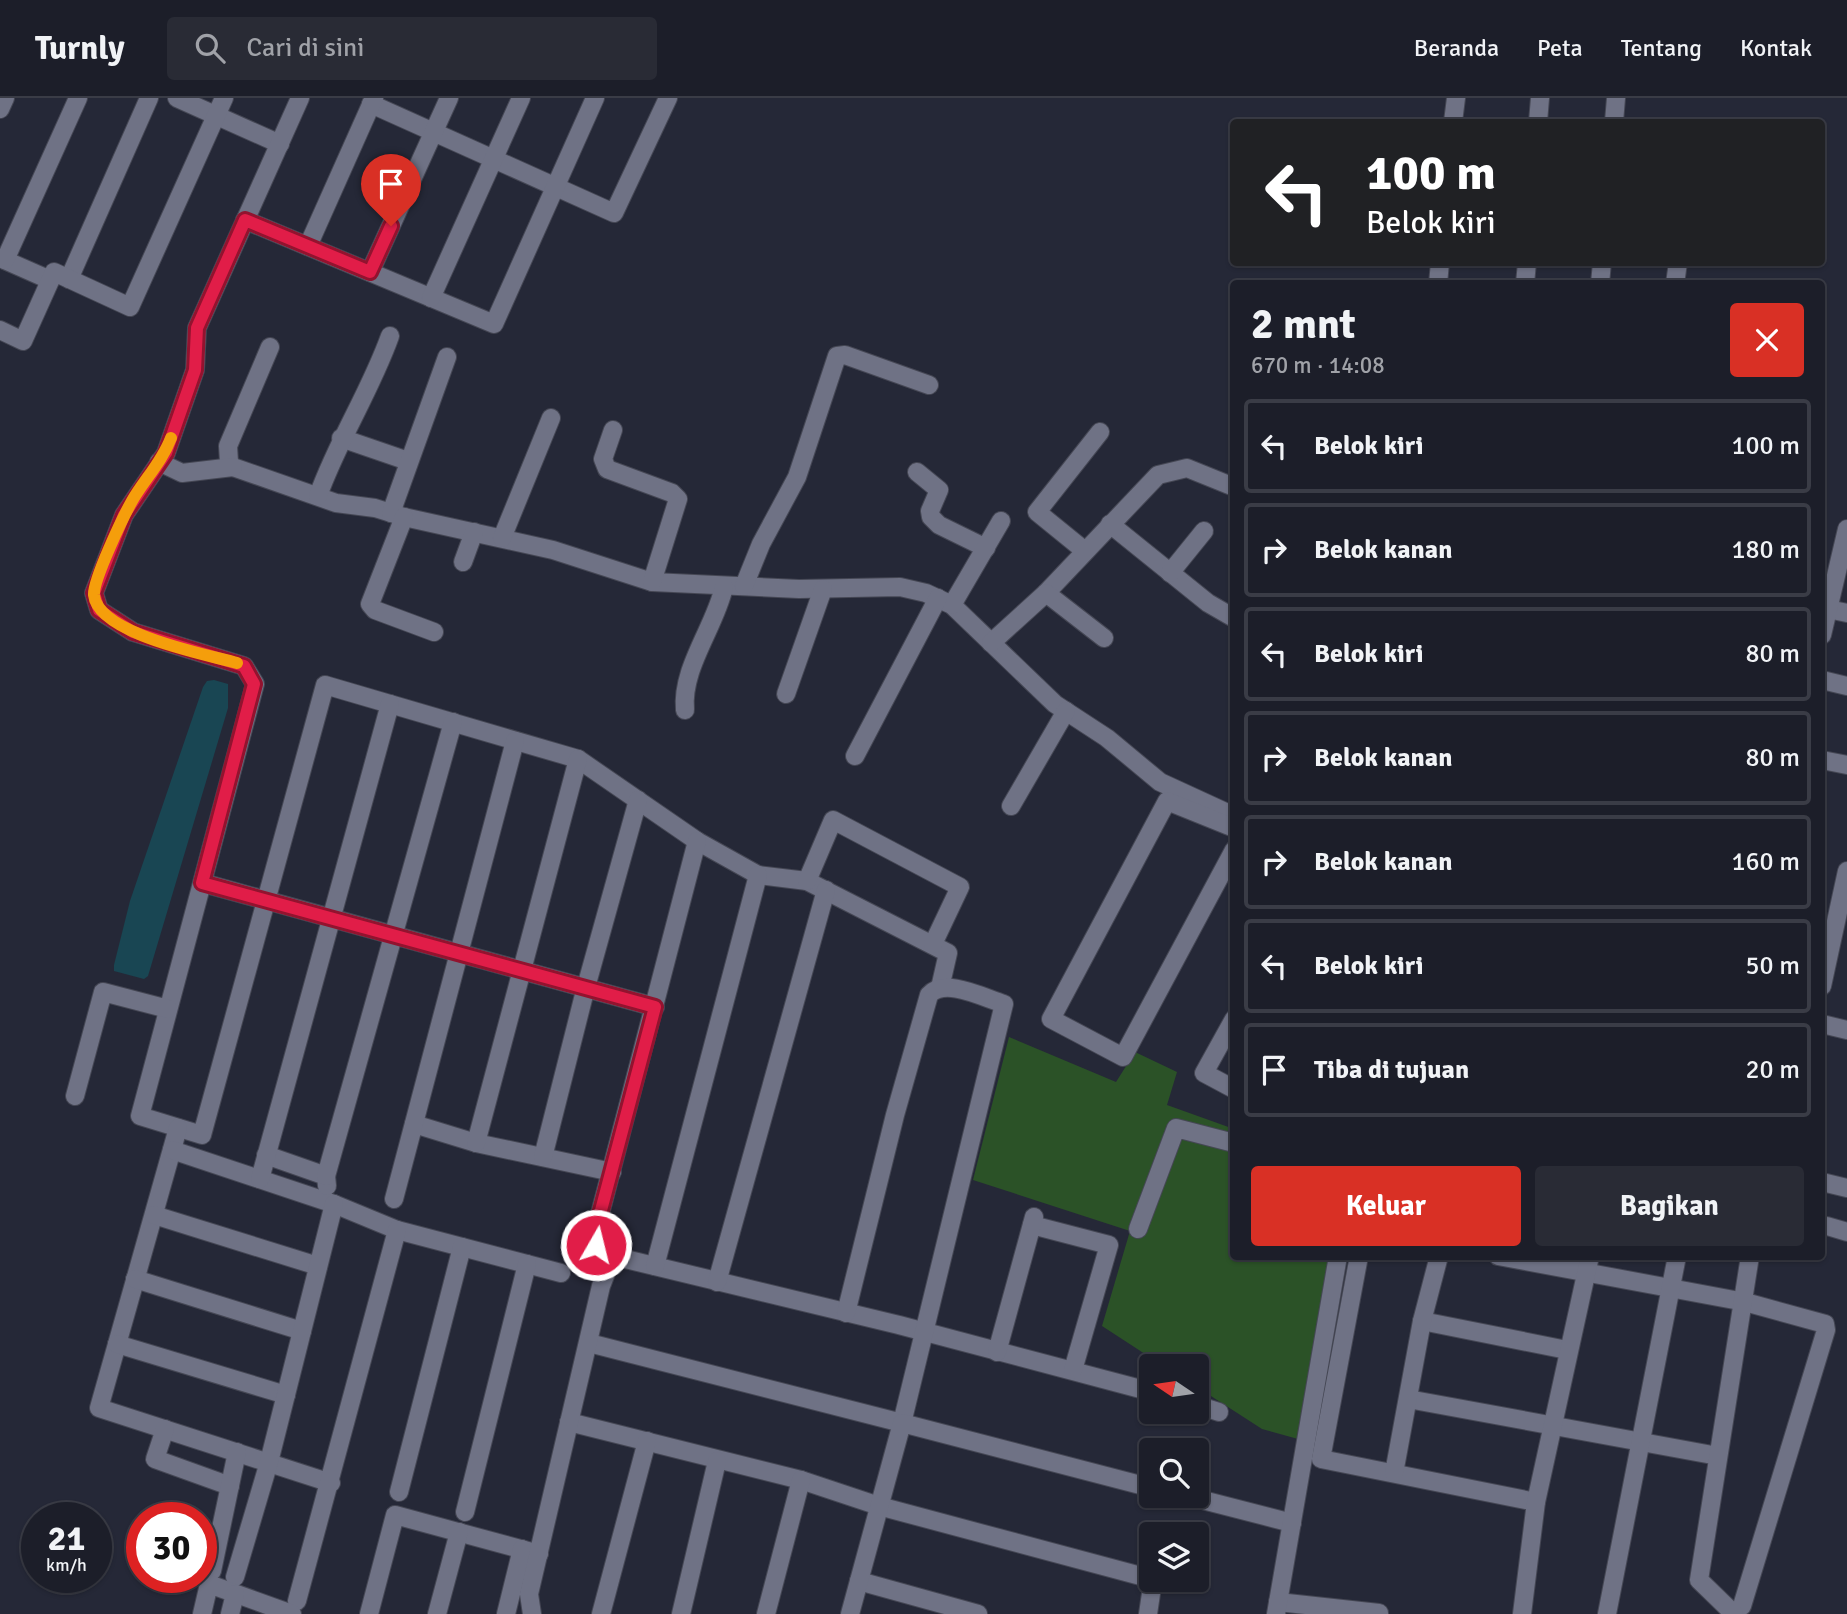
<!DOCTYPE html>
<html lang="id">
<head>
<meta charset="utf-8">
<style>
  :root { --surface:#1c1e29; --page:#292b35; --text:#f1f3f6; --muted:#a0a2a8; --line:#3a3c46; --accent:#d93025 }
  body { margin:0; font-family:Signika,sans-serif; background:var(--page); color:var(--text); height:100vh; display:flex; flex-direction:column; font-size:26px; white-space:nowrap }
  * { box-sizing:border-box; margin:0 }
  p { font-size:23px; color:var(--muted) }
  .icon { flex:none; width:38px; height:38px; fill:none; stroke:currentColor; stroke-width:2; stroke-linecap:round; stroke-linejoin:round }
  .map { position:relative; flex:1; overflow:hidden }
  .drawer { position:absolute; left:1230px; top:182px; width:595px; height:980px; display:flex; flex-direction:column; background:var(--surface); border-radius:7px; box-shadow:0 2px 5px #0004,0 0 0 2px var(--line) }
  .drawer>* { flex:none }
  .hud { position:absolute; left:1230px; top:21px; width:595px; height:147px; border-radius:7px; box-shadow:0 2px 5px #0004,0 0 0 2px var(--line); background:#202124; color:#fff; overflow:hidden }
  .needle { width:46px; rotate:283deg }
  .tools { position:absolute; left:1139px; top:1256px; display:grid; gap:14px }
  .tools a { display:grid; place-items:center; width:70px; height:70px; border-radius:7px; background:var(--surface); box-shadow:0 2px 5px #0004,0 0 0 2px var(--line); font-size:35px }
  .speed { position:absolute; left:21px; top:1404px; display:flex; gap:14px; font-size:35px; font-weight:700; text-align:center }
  .speed>* { display:grid; place-content:center; width:91px; height:91px; border-radius:50%; background:var(--surface); box-shadow:0 2px 5px #0004,0 0 0 2px var(--line); line-height:1 }
  .speed small { font-size:18px; font-weight:400 }
  .speed .limit { border:10px solid #d22; background:#fff; color:#111 }
  .pin { position:absolute; display:grid; place-items:center; width:60px; height:60px; color:#fff; margin:-72px -30px; border-radius:50% 50% 50% 0; rotate:-45deg; box-shadow:0 0 7px #0007 }
  .pin .icon { rotate:45deg }
  .me { position:absolute; width:77px; margin:-38px; rotate:8deg; stroke-linejoin:round; filter:drop-shadow(0 0 5px #0008) }
  .turn { display:flex; align-items:center; gap:24px; height:147px; padding:0 21px; font-size:32px }
  .turn .icon { width:91px; height:91px; stroke-width:2.5 }
  .turn b { display:block; font-size:49px; line-height:60px }
  .round { display:grid; place-items:center; flex:none; width:74px; height:74px; border-radius:7px; background:var(--page) }
  .summary { display:flex; align-items:center; justify-content:space-between; height:119px; padding:0 21px }
  h1 { font-size:42px; font-weight:700; line-height:52px }
  .cta { display:flex; gap:14px; margin-top:auto; padding:14px 21px }
  .cta a { flex:1; height:80px; border-radius:7px; background:var(--accent); color:#fff; font-size:28px; font-weight:700; line-height:80px; text-align:center }
  .cta a+a { background:var(--page); color:var(--text) }
  ul { padding:0; list-style:none }
  li { display:flex; align-items:center; gap:21px; height:94px; margin:0 14px 10px; padding:0 7px; border:4px solid var(--line); border-radius:7px }
  li div { flex:1 }
  li b { display:block; font-size:26px }
  li em { font-style:normal }
  header { display:flex; align-items:center; gap:42px; box-sizing:border-box; height:98px; padding:0 35px; background:var(--surface); border-bottom:2px solid var(--line) }
  header strong { font-size:33px }
  nav { display:flex; gap:38px; margin-inline-start:auto; font-size:24px }
  .search { width:490px; height:63px; background:var(--page); display:flex; align-items:center; gap:18px; box-sizing:border-box; padding:0 24px; border-radius:7px; color:var(--muted); font-size:26px }
  .map>svg:first-child { display:block }
  .green { fill:#2b5227 }
  .water { fill:#194653 }
  .lines { fill:none; stroke-linecap:round; stroke-linejoin:round }
  .minor-casing { stroke:#454754; stroke-width:20 }
  .minor { stroke:#6f7285; stroke-width:18 }
  .route-casing { stroke:#92132f; stroke-width:18 }
  .route { stroke:#e11d48; stroke-width:12 }
  .slow { stroke:#f59e0b; stroke-width:12 }
</style>
</head>
<body>
<header>
<strong>Turnly</strong>
<div class="search"><svg class="icon" aria-label="search" viewBox="0 0 24 24"><circle cx="10" cy="10" r="6"/><path d="M15 15l6 6"/></svg>Cari di sini</div>
<nav><a>Beranda</a><a>Peta</a><a>Tentang</a><a>Kontak</a></nav>
</header>
<div class="map">
<svg width="1847" height="1516" viewBox="0 0 1847 1516">
  <rect width="100%" height="100%" fill="#252837"/>
  <polygon class="green" points="1009,939 1116,984 1135,954 1177,974 1167,1007 1234,1031 1234,1158 1331,1159 1298,1341 1262,1331 1197,1289 1197,1269 1165,1269 1102,1228 1130,1133 973,1082"/>
  <polygon class="water" points="214,582 228,586 228,610 148,878 144,881 114,873 114,867 130,803 203,589 207,583"/>
  <g class="lines">
    <defs>
      <g id="minor">
        <polyline points="177,0 280,46"/>
        <polyline points="300,0 197,230 195,272 166,355 124,417 94,495 99,512 133,534 244,568 255,586 140,1018 202,1037 325,587 578,661 697,743 758,777 807,783 948,855 940,890"/>
        <polyline points="371,6 614,115 668,0"/>
        <polyline points="0,11 5,0"/>
        <polyline points="1453,24 1456,0"/>
        <polyline points="1538,24 1540,0"/>
        <polyline points="1614,24 1616,0"/>
        <polyline points="245,122 494,226 595,0"/>
        <polyline points="308,148 374,0"/>
        <polyline points="0,160 50,182"/>
        <polyline points="5,162 78,0"/>
        <polyline points="370,174 449,0"/>
        <polyline points="69,181 149,0"/>
        <polyline points="1438,186 1440,164"/>
        <polyline points="1525,186 1527,164"/>
        <polyline points="1600,186 1602,164"/>
        <polyline points="1675,186 1678,164"/>
        <polyline points="431,200 521,0"/>
        <polyline points="0,232 23,243 54,174 130,209 224,0"/>
        <polyline points="270,249 228,348 229,364 233,369 336,405 375,410 404,419 553,452 652,484 799,491 900,489 926,495 952,507 1055,606 1107,640 1160,684 1234,718"/>
        <polyline points="613,332 603,361 607,371 672,395 678,401 652,484"/>
        <polyline points="341,340 408,363"/>
        <polyline points="159,364 182,375 233,369"/>
        <polyline points="917,374 939,392 930,413 931,419 939,427 986,450"/>
        <path d="M318 398C338 342 370 294 390 238"/>
        <polyline points="391,415 447,259"/>
        <polyline points="404,419 370,506 375,512 434,534"/>
        <polyline points="1110,426 1208,505 1234,520"/>
        <polyline points="502,440 551,320"/>
        <polyline points="1085,453 1037,414 1100,334"/>
        <polyline points="463,464 474,434"/>
        <polyline points="1170,475 1204,433"/>
        <polyline points="744,488 761,446 797,379 837,258 845,257 929,287"/>
        <polyline points="1046,495 1158,377 1187,370 1234,389"/>
        <polyline points="952,507 1001,423"/>
        <polyline points="1828,511 1847,515"/>
        <polyline points="1822,537 1847,431"/>
        <polyline points="991,545 1046,495 1104,540"/>
        <polyline points="1822,582 1847,588"/>
        <polyline points="786,596 823,491"/>
        <path d="M685 612C681 570 715 529 724 489"/>
        <polyline points="855,658 938,500"/>
        <polyline points="1822,662 1847,667"/>
        <polyline points="1011,708 1066,613"/>
        <polyline points="1234,730 1167,703 1051,921 1123,959 1234,752"/>
        <polyline points="697,743 595,1135 596,1147 612,1160 617,1159 899,1227 1152,1294"/>
        <polyline points="807,783 833,722 960,789 933,846"/>
        <polyline points="203,785 655,909"/>
        <polyline points="1822,888 1847,773"/>
        <polyline points="1234,921 1204,975 1234,991"/>
        <polyline points="1822,926 1847,932"/>
        <polyline points="75,998 103,894 168,911"/>
        <polyline points="414,1026 476,1045 612,1074"/>
        <polyline points="178,1030 99,1310 331,1385"/>
        <polyline points="476,1045 578,661"/>
        <polyline points="172,1052 334,1106 397,1132 561,1175"/>
        <polyline points="266,1057 326,1078 327,1088"/>
        <polyline points="543,1059 586,889 638,702"/>
        <polyline points="326,1078 453,624"/>
        <polyline points="260,1081 390,606"/>
        <polyline points="1822,1084 1847,1090"/>
        <polyline points="394,1101 515,643"/>
        <polyline points="154,1117 318,1168"/>
        <polyline points="1032,1127 1109,1147 1073,1272"/>
        <polyline points="1827,1128 1847,1134"/>
        <polyline points="1138,1131 1176,1030 1234,1045"/>
        <polyline points="1359,1158 1321,1361 1536,1404"/>
        <polyline points="1498,1158 1745,1204 1825,1226 1826,1232 1742,1508"/>
        <polyline points="655,1168 758,777"/>
        <polyline points="135,1181 302,1233"/>
        <polyline points="717,1184 826,792"/>
        <polyline points="1422,1223 1567,1252"/>
        <path d="M589 1245 902 1325 1004 906C984 900 945 879 929 897L895 1017 846 1215"/>
        <polyline points="117,1246 286,1297"/>
        <polyline points="997,1254 1034,1119"/>
        <polyline points="1408,1301 1718,1358"/>
        <polyline points="1197,1307 1219,1314"/>
        <polyline points="569,1324 801,1382 879,1408 1152,1481"/>
        <polyline points="165,1331 155,1361 230,1388"/>
        <polyline points="1394,1375 1422,1223 1439,1158"/>
        <polyline points="399,1394 462,1149"/>
        <polyline points="1187,1398 1292,1425"/>
        <polyline points="465,1414 527,1166"/>
        <polyline points="212,1473 237,1354"/>
        <polyline points="235,1479 269,1364 334,1106"/>
        <polyline points="859,1483 978,1516"/>
        <polyline points="297,1503 397,1132"/>
        <polyline points="1278,1504 1379,1515"/>
        <polyline points="202,1516 209,1486 292,1516"/>
        <polyline points="230,1516 235,1496"/>
        <polyline points="369,1516 395,1417 539,1456"/>
        <polyline points="437,1516 459,1434"/>
        <polyline points="506,1516 522,1451"/>
        <polyline points="532,1516 529,1496 601,1188 612,1160"/>
        <polyline points="601,1516 647,1343"/>
        <polyline points="681,1516 717,1363"/>
        <polyline points="766,1516 801,1382"/>
        <polyline points="850,1516 902,1325 1152,1390"/>
        <polyline points="1148,1516 1153,1482"/>
        <polyline points="1276,1516 1338,1158"/>
        <polyline points="1522,1516 1536,1404 1590,1158"/>
        <polyline points="1607,1516 1677,1158"/>
        <polyline points="1734,1516 1699,1482 1750,1158"/>
      </g>
    </defs>
    <use href="#minor" class="minor-casing"/>
    <use href="#minor" class="minor"/>
  </g>
  <g class="lines">
    <defs>
      <polyline id="route" points="391,128 370,174 245,122 197,230 195,272 166,355 124,417 94,495 99,512 133,534 244,568 254,586 202,785 655,909 595,1135 596,1147"/>
    </defs>
    <use href="#route" class="route-casing"/>
    <use href="#route" class="route"/>
    <path class="slow" d="M171 340C162 364 144 382 132 403 123 419 93 482 94 497 98 536 205 556 237 565"/>
  </g>
</svg>
<div class="tools">
<a><svg class="needle" viewBox="-14 -14 28 28"><path d="M0-13l5 13h-10z" fill="#e53935"/><path d="M0 13l5-13h-10z" fill="#a0a2a8"/></svg></a>
<a><svg class="icon" aria-label="search" viewBox="0 0 24 24"><circle cx="10" cy="10" r="6"/><path d="M15 15l6 6"/></svg></a>
<a><svg class="icon" aria-label="layers" viewBox="0 0 24 24"><path d="M12 4l9 5-9 5-9-5zM3 14l9 5 9-5"/></svg></a>
</div>
<div class="speed"><div>21<small>km/h</small></div><div class="limit">30</div></div>
<div class="pin" style="left:391px;top:128px;background:#d93025"><svg class="icon" aria-label="arrive" viewBox="0 0 24 24"><path d="M6 21V4h12l-3 4 3 4H6"/></svg></div>
<svg class="me" style="left:596px;top:1147px" viewBox="-20 -20 40 40"><circle r="17" fill="#e11d48" stroke="#fff" stroke-width="3"/><path d="M0-11L8 9 0 5-8 9z" fill="#fff"/></svg>
<div class="hud">
<div class="turn"><svg class="icon" aria-label="left" viewBox="0 0 24 24"><path d="M17 20v-9H6M10 6l-5 5 5 5"/></svg><div><b>100 m</b>Belok kiri</div></div>
</div>
<section class="drawer">
<div class="summary"><div><h1>2 mnt</h1><p>670 m · 14:08</p></div><a class="round" style="background:#d93025;color:#fff"><svg class="icon" aria-label="close" viewBox="0 0 24 24"><path d="M6 6l12 12M18 6L6 18"/></svg></a></div>
<ul>
<li><svg class="icon" aria-label="left" viewBox="0 0 24 24"><path d="M17 20v-9H6M10 6l-5 5 5 5"/></svg><div><b>Belok kiri</b></div><em>100 m</em></li>
<li><svg class="icon" aria-label="right" viewBox="0 0 24 24"><path d="M7 20v-9h11M14 6l5 5-5 5"/></svg><div><b>Belok kanan</b></div><em>180 m</em></li>
<li><svg class="icon" aria-label="left" viewBox="0 0 24 24"><path d="M17 20v-9H6M10 6l-5 5 5 5"/></svg><div><b>Belok kiri</b></div><em>80 m</em></li>
<li><svg class="icon" aria-label="right" viewBox="0 0 24 24"><path d="M7 20v-9h11M14 6l5 5-5 5"/></svg><div><b>Belok kanan</b></div><em>80 m</em></li>
<li><svg class="icon" aria-label="right" viewBox="0 0 24 24"><path d="M7 20v-9h11M14 6l5 5-5 5"/></svg><div><b>Belok kanan</b></div><em>160 m</em></li>
<li><svg class="icon" aria-label="left" viewBox="0 0 24 24"><path d="M17 20v-9H6M10 6l-5 5 5 5"/></svg><div><b>Belok kiri</b></div><em>50 m</em></li>
<li><svg class="icon" aria-label="arrive" viewBox="0 0 24 24"><path d="M6 21V4h12l-3 4 3 4H6"/></svg><div><b>Tiba di tujuan</b></div><em>20 m</em></li>
</ul>
<div class="cta"><a>Keluar</a><a>Bagikan</a></div>
</section>
</div>
</body>
</html>
